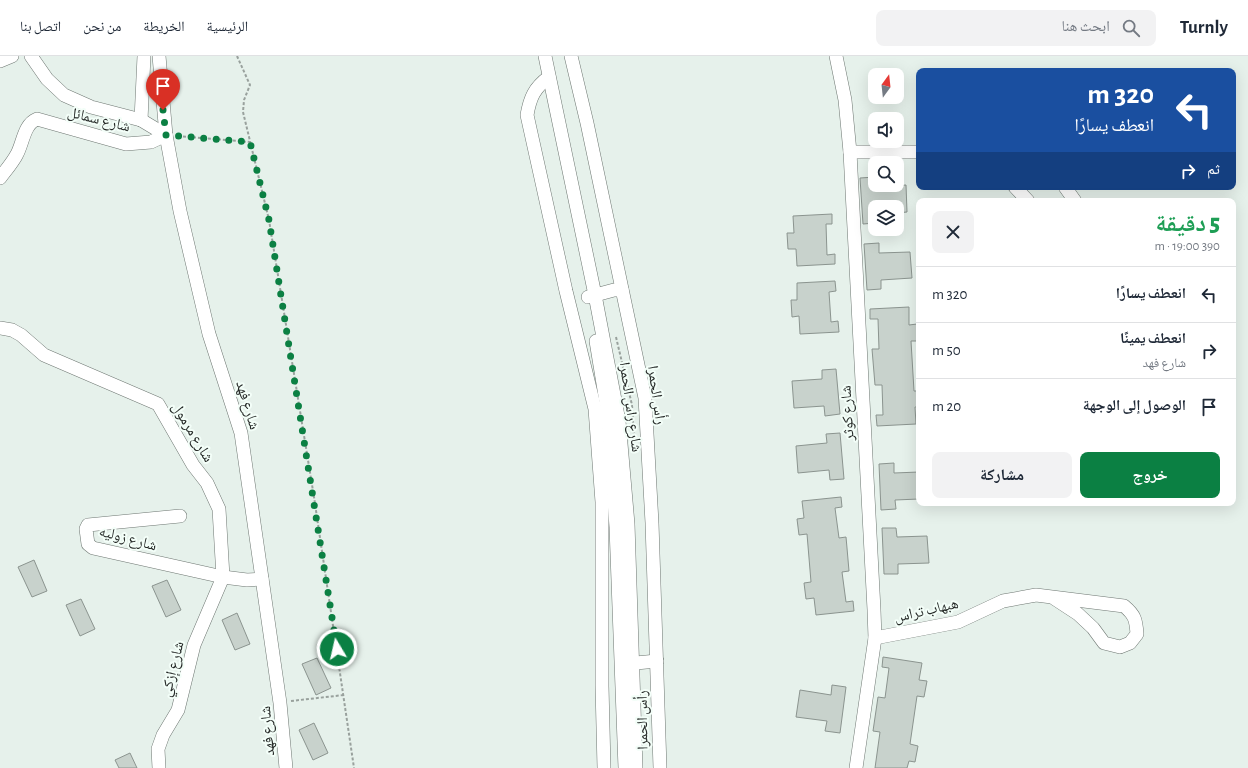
<!DOCTYPE html>
<html lang="ar">
<head>
<meta charset="utf-8">
<style>
  :root { --surface:#fff; --page:#f2f2f3; --text:#1f2937; --muted:#747a83; --line:#e0e1e3; --accent:#0b8043 }
  body { margin:0; font-family:"Alegreya Sans","Noto Naskh Arabic",sans-serif; background:var(--page); color:var(--text); direction:rtl; height:100vh; display:flex; flex-direction:column; font-size:15px; white-space:nowrap }
  * { box-sizing:border-box; margin:0 }
  p { font-size:13px; color:var(--muted) }
  .icon { flex:none; width:22px; height:22px; fill:none; stroke:currentColor; stroke-width:2; stroke-linecap:round; stroke-linejoin:round }
  .map { position:relative; flex:1; overflow:hidden; direction:ltr }
  .drawer { position:absolute; left:916px; top:142px; width:320px; height:308px; display:flex; flex-direction:column; background:var(--surface); border-radius:8px; box-shadow:0 4px 16px #0002; direction:rtl }
  .drawer>* { flex:none }
  .hud { position:absolute; left:916px; top:12px; width:320px; height:122px; border-radius:8px; box-shadow:0 4px 16px #0002; direction:rtl; background:#1a4fa0; color:#fff; overflow:hidden }
  .needle { width:26px; rotate:15deg }
  .controls { position:absolute; left:868px; top:12px; display:grid; gap:8px }
  .controls a { display:grid; place-items:center; width:36px; height:36px; border-radius:8px; background:var(--surface); box-shadow:0 4px 16px #0002; font-size:20px }
  .pin { position:absolute; display:grid; place-items:center; width:34px; height:34px; color:#fff; margin:-41px -17px; border-radius:50% 50% 50% 0; rotate:-45deg; box-shadow:0 0 4px #0007 }
  .pin .icon { rotate:45deg }
  .me { position:absolute; width:44px; margin:-22px; rotate:351deg; stroke-linejoin:round; filter:drop-shadow(0 0 3px #0008) }
  .turn { display:flex; align-items:center; gap:14px; height:84px; padding:0 16px; font-size:18px }
  .turn .icon { width:52px; height:52px; stroke-width:2.5 }
  .turn b { display:block; font-size:28px; line-height:34px }
  .then { display:flex; align-items:center; height:38px; padding:0 16px; background:#0003; gap:8px; font-size:15px }
  .round { display:grid; place-items:center; flex:none; width:42px; height:42px; border-radius:8px; background:var(--page) }
  .head { display:flex; align-items:center; justify-content:space-between; height:68px; padding:0 16px }
  h1 { font-size:24px; font-weight:800; line-height:30px; color:#1e9e55 }
  .cta { display:flex; gap:8px; margin-top:auto; padding:8px 16px }
  .cta a { flex:1; height:46px; border-radius:8px; background:var(--accent); color:#fff; font-size:16px; font-weight:800; line-height:46px; text-align:center }
  .cta a+a { background:var(--page); color:var(--text) }
  ul { padding:0; list-style:none }
  li { display:flex; align-items:center; gap:12px; height:56px; padding:0 16px; border-top:1px solid var(--line) }
  li div { flex:1 }
  li b { display:block; font-size:15px }
  li em { font-style:normal }
  header { display:flex; align-items:center; gap:24px; box-sizing:border-box; height:56px; padding:0 20px; background:var(--surface); border-bottom:1px solid var(--line) }
  header strong { font-size:19px }
  nav { display:flex; gap:22px; margin-inline-start:auto; font-size:14px }
  .search { width:280px; height:36px; background:var(--page); display:flex; align-items:center; gap:10px; box-sizing:border-box; padding:0 14px; border-radius:8px; color:var(--muted); font-size:15px }
  .map>svg:first-child { display:block }
  .building { fill:#c8d2cc; stroke:#8b948f }
  .lines { fill:none; stroke-linecap:round; stroke-linejoin:round }
  .minor-casing { stroke:#6e7772; stroke-width:14 }
  .path { stroke:#99a19d; stroke-width:2; stroke-dasharray:3 2; stroke-linecap:butt }
  .minor { stroke:#fff; stroke-width:13 }
  .route { stroke:#0b8043; stroke-width:7; stroke-dasharray:0 12.6 }
  .labels { text-anchor:middle; stroke-width:4; stroke-linejoin:round; paint-order:stroke }
  .street-label { font-size:15px; fill:#262a28; stroke:#f3fef8 }
</style>
</head>
<body>
<header>
<strong>Turnly</strong>
<div class="search"><svg class="icon" aria-label="search" viewBox="0 0 24 24"><circle cx="10" cy="10" r="6"/><path d="M15 15l6 6"/></svg>ابحث هنا</div>
<nav><a>الرئيسية</a><a>الخريطة</a><a>من نحن</a><a>اتصل بنا</a></nav>
</header>
<div class="map">
<svg width="1248" height="712" viewBox="0 0 1248 712">
  <rect width="100%" height="100%" fill="#e6f1eb"/>
  <g class="building">
    <polygon points="875,121 875,131 906,129 907,156 897,157 897,151 875,151 875,167 863,168 860,122"/>
    <polygon points="832,158 832,168 826,168 827,199 835,198 835,208 797,210 796,193 788,193 787,177 794,177 793,160"/>
    <polygon points="879,187 879,197 910,196 912,222 881,224 881,233 867,234 864,188"/>
    <polygon points="835,225 836,235 829,236 831,266 838,265 839,276 800,278 799,260 792,261 791,244 797,244 797,227"/>
    <polygon points="909,251 909,269 917,268 917,285 911,285 914,335 919,335 919,351 915,351 916,368 877,370 876,359 883,359 882,329 875,329 872,293 879,293 878,263 870,263 870,253"/>
    <polygon points="836,313 840,358 825,360 824,350 794,352 792,325 822,323 822,314"/>
    <polygon points="840,377 844,423 830,424 829,414 798,417 796,390 827,387 826,378"/>
    <polygon points="894,407 894,417 919,416 919,443 895,444 896,453 881,454 879,408"/>
    <polygon points="841,441 842,451 835,452 839,482 846,481 847,492 849,515 842,516 846,546 853,545 854,555 816,559 814,542 806,543 804,527 811,526 807,478 799,479 797,463 804,462 802,445"/>
    <polygon points="882,472 896,472 897,481 927,480 929,507 898,508 898,518 884,518"/>
    <polygon points="34,504 47,535 32,541 18,511"/>
    <polygon points="167,524 181,554 166,561 152,530"/>
    <polygon points="81,543 95,573 80,580 66,549"/>
    <polygon points="237,557 250,588 235,594 222,564"/>
    <polygon points="883,601 922,607 919,624 927,625 924,641 917,640 910,688 918,690 915,706 909,705 907,712 875,712 880,676 873,675 878,641 885,642 889,612 882,611"/>
    <polygon points="317,602 331,632 316,639 302,608"/>
    <polygon points="832,629 846,631 840,677 825,675 827,665 796,661 800,634 831,639"/>
    <polygon points="314,667 328,697 313,704 299,674"/>
    <polygon points="130,697 137,712 119,712 115,704"/>
  </g>
  <g class="lines">
    <defs>
      <g id="minor">
        <polyline points="31,0 47,23 64,39 91,51 141,64 166,79"/>
        <polyline points="159,0 166,79 180,155 209,278 241,377 280,647 286,712"/>
        <polyline points="545,0 595,239 619,365 628,468 636,712"/>
        <polyline points="571,0 587,67 645,342 652,467 660,712"/>
        <polyline points="836,0 845,44 850,96 874,554 875,582 856,712"/>
        <polyline points="0,5 12,0"/>
        <path d="M549 21C534 32 530 42 527 59L566 235 595 353 602 446V630L604 712"/>
        <polyline points="141,64 144,0"/>
        <polyline points="850,96 919,96"/>
        <path d="M0 122C6 114 13 106 17 98 23 87 24 68 37 63L126 88 151 86 166 79"/>
        <polyline points="1015,131 1028,145"/>
        <polyline points="1065,131 1075,145"/>
        <polyline points="588,241 614,234 622,234"/>
        <polyline points="0,272 12,274 21,279 44,299 158,348 193,409 207,427 219,453 223,521 194,589 178,654 163,679 158,693 159,712"/>
        <polyline points="596,285 607,352 616,471 625,712"/>
        <polyline points="180,460 88,469 86,473 88,488 93,492 223,521 247,524 262,523"/>
        <path d="M875 582 958 566 1003 545 1036 539 1052 541 1078 558 1093 572 1104 587 1120 591 1130 587 1137 578C1136 564 1135 559 1124 550L1052 541"/>
        <polyline points="625,608 657,605"/>
      </g>
    </defs>
    <use href="#minor" class="minor-casing"/>
    <g class="path">
      <polyline points="237,0 250,29 244,44 243,56 269,164 314,441 354,712"/>
      <polyline points="178,80 250,86"/>
      <polyline points="616,281 632,349 635,398"/>
      <polyline points="291,645 344,639"/>
    </g>
    <use href="#minor" class="minor"/>
  </g>
  <g class="lines">
    <polyline class="route" points="163,54 166,79 250,86 269,164 337,593"/>
  </g>
  <g class="labels">
    <g class="street-label">
      <text transform="translate(99 63) rotate(14)" y="5">شارع سمائل</text>
      <text transform="translate(657 339) rotate(82)" y="5">رأس الحمرا</text>
      <text transform="translate(248 349) rotate(73)" y="5">شارع فهد</text>
      <text transform="translate(631 351) rotate(82)" y="5">شارع راس الحمرا</text>
      <text transform="translate(847 357) rotate(-93)" y="5">شارع كوثر</text>
      <text transform="translate(193 376) rotate(59)" y="5">شارع مرمول</text>
      <text transform="translate(128 482) rotate(15)" y="5">شارع زوليه</text>
      <text transform="translate(926 554) rotate(-13)" y="5">هبهاب تراس</text>
      <text transform="translate(172 613) rotate(-76)" y="5">شارع إزكي</text>
      <text transform="translate(642 664) rotate(-91)" y="5">رأس الحمرا</text>
      <text transform="translate(267 675) rotate(-95)" y="5">شارع فهد</text>
    </g>
  </g>
</svg>
<div class="controls">
<a><svg class="needle" viewBox="-14 -14 28 28"><path d="M0-13l5 13h-10z" fill="#e53935"/><path d="M0 13l5-13h-10z" fill="#747a83"/></svg></a>
<a><svg class="icon" aria-label="sound" viewBox="0 0 24 24"><path d="M4 9h4l5-4v14l-5-4H4zM17 9q2 3 0 6"/></svg></a>
<a><svg class="icon" aria-label="search" viewBox="0 0 24 24"><circle cx="10" cy="10" r="6"/><path d="M15 15l6 6"/></svg></a>
<a><svg class="icon" aria-label="layers" viewBox="0 0 24 24"><path d="M12 4l9 5-9 5-9-5zM3 14l9 5 9-5"/></svg></a>
</div>
<div class="pin" style="left:163px;top:54px;background:#d93025"><svg class="icon" aria-label="arrive" viewBox="0 0 24 24"><path d="M6 21V4h12l-3 4 3 4H6"/></svg></div>
<svg class="me" style="left:337px;top:593px" viewBox="-20 -20 40 40"><circle r="17" fill="#0b8043" stroke="#fff" stroke-width="3"/><path d="M0-11L8 9 0 5-8 9z" fill="#fff"/></svg>
<div class="hud">
<div class="turn"><svg class="icon" aria-label="left" viewBox="0 0 24 24"><path d="M17 20v-9H6M10 6l-5 5 5 5"/></svg><div><b>320 m</b>انعطف يسارًا</div></div>
<div class="then">ثم<svg class="icon" aria-label="right" viewBox="0 0 24 24"><path d="M7 20v-9h11M14 6l5 5-5 5"/></svg></div>
</div>
<section class="drawer">
<div class="head"><div><h1>5 دقيقة</h1><p>390 m · 19:00</p></div><a class="round"><svg class="icon" aria-label="close" viewBox="0 0 24 24"><path d="M6 6l12 12M18 6L6 18"/></svg></a></div>
<ul>
<li><svg class="icon" aria-label="left" viewBox="0 0 24 24"><path d="M17 20v-9H6M10 6l-5 5 5 5"/></svg><div><b>انعطف يسارًا</b></div><em>320 m</em></li>
<li><svg class="icon" aria-label="right" viewBox="0 0 24 24"><path d="M7 20v-9h11M14 6l5 5-5 5"/></svg><div><b>انعطف يمينًا</b><p>شارع فهد</p></div><em>50 m</em></li>
<li><svg class="icon" aria-label="arrive" viewBox="0 0 24 24"><path d="M6 21V4h12l-3 4 3 4H6"/></svg><div><b>الوصول إلى الوجهة</b></div><em>20 m</em></li>
</ul>
<div class="cta"><a>خروج</a><a>مشاركة</a></div>
</section>
</div>
</body>
</html>
